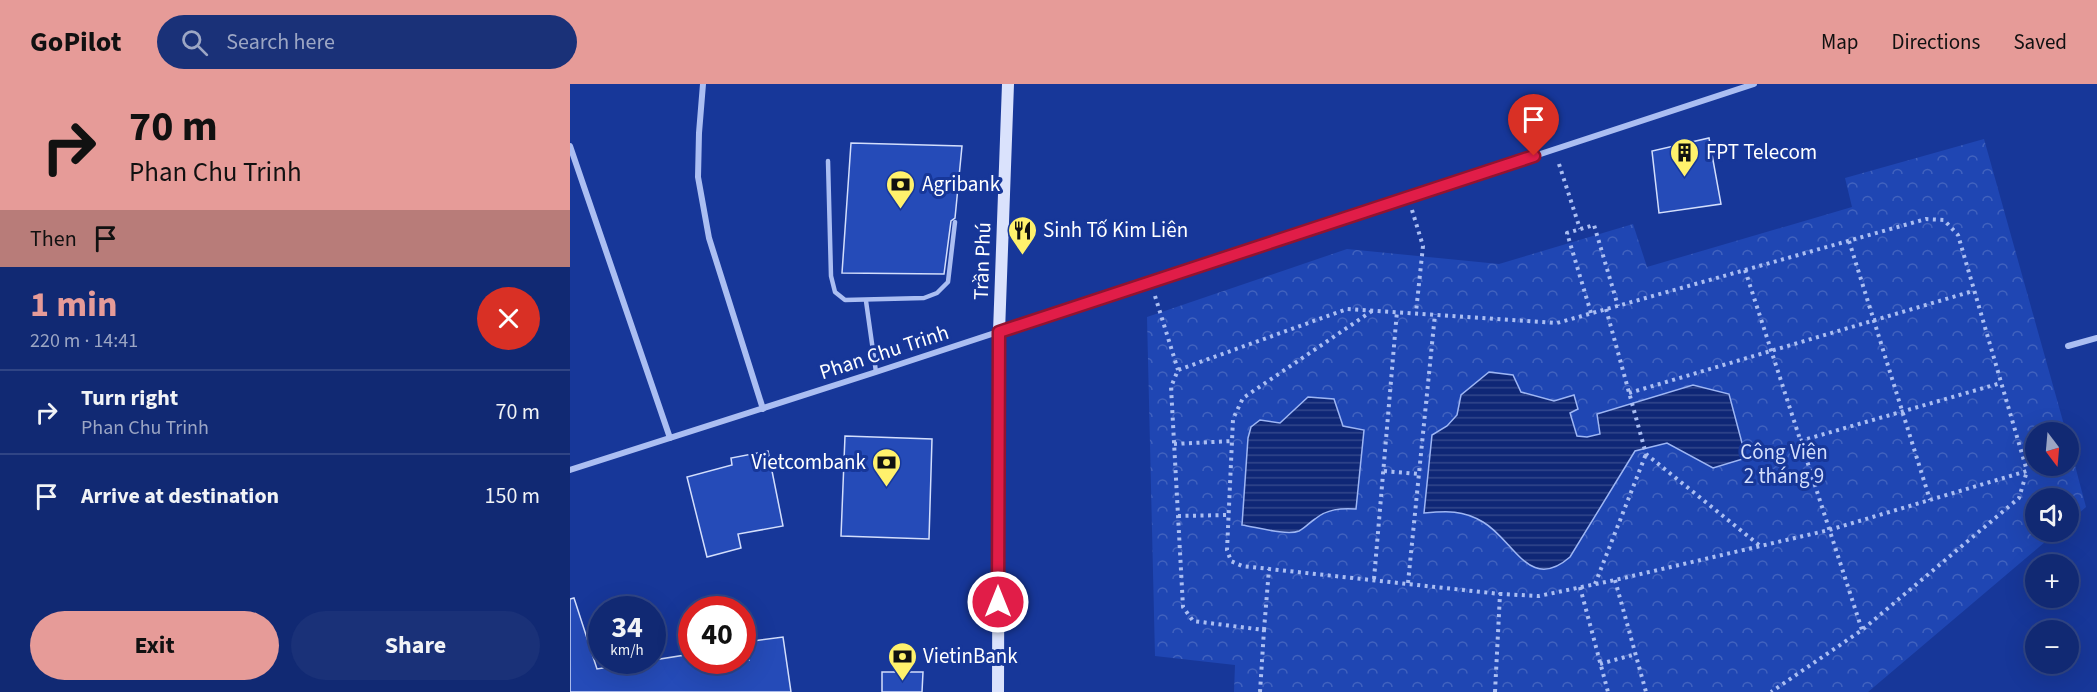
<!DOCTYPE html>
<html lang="en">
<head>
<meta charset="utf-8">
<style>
  :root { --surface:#112973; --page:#1a3178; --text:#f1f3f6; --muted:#9ca6c4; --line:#304585; --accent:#e69b98 }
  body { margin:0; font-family:"Source Sans 3",sans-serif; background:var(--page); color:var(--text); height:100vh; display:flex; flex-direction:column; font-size:22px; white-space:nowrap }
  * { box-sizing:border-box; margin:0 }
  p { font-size:20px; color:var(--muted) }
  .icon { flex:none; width:33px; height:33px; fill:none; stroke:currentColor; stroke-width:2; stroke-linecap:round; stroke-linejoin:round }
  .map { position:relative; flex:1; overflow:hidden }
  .drawer { display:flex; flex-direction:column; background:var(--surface); width:570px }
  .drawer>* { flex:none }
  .hud { background:#e69b98; color:#111; overflow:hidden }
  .needle { width:39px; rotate:164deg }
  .buttons { position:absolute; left:1455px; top:338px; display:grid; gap:12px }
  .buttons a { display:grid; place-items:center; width:54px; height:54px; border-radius:50%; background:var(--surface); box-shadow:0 6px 24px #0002,0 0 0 2px var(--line); font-size:30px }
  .speed { position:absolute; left:18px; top:512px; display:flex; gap:12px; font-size:30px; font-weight:700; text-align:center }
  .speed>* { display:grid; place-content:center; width:78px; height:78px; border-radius:50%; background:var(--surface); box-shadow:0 6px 24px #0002,0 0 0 2px var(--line); line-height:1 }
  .speed small { font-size:15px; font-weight:400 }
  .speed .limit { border:9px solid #d22; background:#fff; color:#111 }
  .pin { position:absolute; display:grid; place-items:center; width:51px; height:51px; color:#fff; margin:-62px -26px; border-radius:50% 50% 50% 0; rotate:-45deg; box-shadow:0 0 6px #0007 }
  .pin .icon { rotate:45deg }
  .me { position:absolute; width:66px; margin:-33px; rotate:0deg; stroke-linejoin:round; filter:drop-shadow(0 0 4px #0008) }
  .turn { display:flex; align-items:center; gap:21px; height:126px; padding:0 30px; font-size:27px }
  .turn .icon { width:78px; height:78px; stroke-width:2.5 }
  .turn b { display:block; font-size:42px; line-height:51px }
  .then { display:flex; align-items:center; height:57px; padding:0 30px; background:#0003; gap:12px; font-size:22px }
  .round { display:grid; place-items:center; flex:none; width:63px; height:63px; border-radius:32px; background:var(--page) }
  .head { display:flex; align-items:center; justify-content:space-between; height:102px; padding:0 30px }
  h1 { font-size:36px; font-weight:700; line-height:45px; color:var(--accent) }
  .button { display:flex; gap:12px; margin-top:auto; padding:12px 30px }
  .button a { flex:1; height:69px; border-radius:36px; background:var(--accent); color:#111; font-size:24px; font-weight:700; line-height:69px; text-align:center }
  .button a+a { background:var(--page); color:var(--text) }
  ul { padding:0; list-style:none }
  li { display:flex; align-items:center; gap:18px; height:84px; padding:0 30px; border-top:2px solid var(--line) }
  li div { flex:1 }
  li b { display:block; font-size:22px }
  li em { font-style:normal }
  header { display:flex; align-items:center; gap:36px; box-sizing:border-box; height:84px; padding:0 30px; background:var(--accent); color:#111 }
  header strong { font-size:28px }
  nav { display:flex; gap:33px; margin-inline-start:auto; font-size:21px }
  .search { width:420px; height:54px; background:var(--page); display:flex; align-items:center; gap:15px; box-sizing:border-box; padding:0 21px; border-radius:33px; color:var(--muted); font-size:22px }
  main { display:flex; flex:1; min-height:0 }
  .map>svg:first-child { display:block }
  .forest { fill:url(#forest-crowns) }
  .water { fill:url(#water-rules); stroke:#9eb6f4; stroke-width:1.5 }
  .building { fill:#254bb8; stroke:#d3defc; stroke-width:1.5 }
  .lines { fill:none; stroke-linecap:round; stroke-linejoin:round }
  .path { stroke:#abbef2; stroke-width:4; stroke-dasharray:3 4.5; stroke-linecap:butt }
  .lane { stroke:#abbef2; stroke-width:4.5 }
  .street { stroke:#abbef2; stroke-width:6 }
  .secondary { stroke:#dae2fc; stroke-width:12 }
  .route-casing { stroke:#92132f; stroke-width:15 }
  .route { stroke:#e11d48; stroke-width:10 }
  .labels { text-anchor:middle; stroke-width:6; stroke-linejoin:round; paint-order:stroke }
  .poi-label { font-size:21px; fill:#fff; stroke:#173799; text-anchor:start }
  .street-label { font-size:21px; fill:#fff; stroke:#173799 }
  .park-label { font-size:21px; fill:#d3defc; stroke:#173799 }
</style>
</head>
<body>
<header>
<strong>GoPilot</strong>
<div class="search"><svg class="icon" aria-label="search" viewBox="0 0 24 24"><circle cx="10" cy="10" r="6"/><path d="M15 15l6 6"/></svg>Search here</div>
<nav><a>Map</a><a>Directions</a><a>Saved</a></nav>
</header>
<main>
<section class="drawer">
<div class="hud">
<div class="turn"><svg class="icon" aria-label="right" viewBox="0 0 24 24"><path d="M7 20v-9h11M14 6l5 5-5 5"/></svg><div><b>70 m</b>Phan Chu Trinh</div></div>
<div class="then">Then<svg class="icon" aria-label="arrive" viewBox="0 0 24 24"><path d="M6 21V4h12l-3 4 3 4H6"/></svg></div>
</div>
<div class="head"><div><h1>1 min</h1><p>220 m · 14:41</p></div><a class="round" style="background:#d93025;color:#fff"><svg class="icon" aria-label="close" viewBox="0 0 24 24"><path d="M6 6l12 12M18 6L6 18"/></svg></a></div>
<ul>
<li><svg class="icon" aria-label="right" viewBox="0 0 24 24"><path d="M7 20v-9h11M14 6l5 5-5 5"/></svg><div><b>Turn right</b><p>Phan Chu Trinh</p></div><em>70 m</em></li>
<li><svg class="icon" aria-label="arrive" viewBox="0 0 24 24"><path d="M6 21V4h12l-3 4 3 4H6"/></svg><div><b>Arrive at destination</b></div><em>150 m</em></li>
</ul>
<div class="button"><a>Exit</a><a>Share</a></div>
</section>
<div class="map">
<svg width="1527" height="608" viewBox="0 0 1527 608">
  <defs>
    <pattern id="forest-crowns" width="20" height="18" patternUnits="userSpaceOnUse" patternTransform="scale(1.5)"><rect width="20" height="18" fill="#1f46b3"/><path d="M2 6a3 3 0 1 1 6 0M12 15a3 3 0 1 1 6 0" fill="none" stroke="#4162be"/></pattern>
    <pattern id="water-rules" width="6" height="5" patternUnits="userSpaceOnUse" patternTransform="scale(1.5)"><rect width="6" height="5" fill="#0f2776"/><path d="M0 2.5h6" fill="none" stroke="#33478b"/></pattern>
  </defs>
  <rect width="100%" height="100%" fill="#173799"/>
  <polygon class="forest" points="1414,55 1496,348 1466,348 1466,381 1498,381 1499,359 1516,423 1499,438 1498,414 1466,414 1466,447 1488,447 1298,608 664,608 665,581 585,572 577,233 777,165 929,180 1063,140 1077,183 1282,123 1275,94"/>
  <g class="water">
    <path d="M919 288 943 291 951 308 984 317 1004 311 1008 325 1000 329 1007 352 1017 353 1030 350 1027 330 1123 301 1159 310 1176 374 1143 384 1097 359 1065 367 1000 473C959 509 944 456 913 438 893 426 877 427 854 429L862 351 877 342 887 331 891 311Z"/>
    <path d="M738 313 764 315 773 342 794 346 786 425C771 424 757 425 745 435 740 438 735 444 729 447 717 452 686 443 672 441L678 354 681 343 690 336 710 339Z"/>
  </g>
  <g class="building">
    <polygon points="1139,54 1151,120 1089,129 1082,67"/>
    <polygon points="281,59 392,62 385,134 381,137 374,190 272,189"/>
    <polygon points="275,352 362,355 359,455 271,452"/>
    <polygon points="198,367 213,442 168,450 171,464 137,473 117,393 162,381 161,374"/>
    <polygon points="4,514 27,585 122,570 122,576 179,576 176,558 213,553 221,608 0,608 0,515"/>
    <polygon points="312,588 353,588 352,608 312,608"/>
  </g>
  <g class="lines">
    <g class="path">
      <polyline points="989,80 1010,145"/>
      <polyline points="842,126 853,162 846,228"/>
      <polyline points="1279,157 1360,416"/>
      <polyline points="1175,186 1292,546"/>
      <polyline points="585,212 608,286"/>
      <polyline points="1036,225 1076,370 1189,461"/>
      <polyline points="802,227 673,314 663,335 657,466 661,477 672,482 930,510"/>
      <polyline points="1021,229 997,149 1024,141 1048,222"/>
      <polyline points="1059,309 1403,207"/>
      <polyline points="1230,357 1431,299"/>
      <polyline points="604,360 662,357"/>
      <polyline points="814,387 849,390"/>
      <polyline points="608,432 658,431"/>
      <polyline points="804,495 827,227"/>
      <polyline points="1045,496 1076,608"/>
      <polyline points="838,499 865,230"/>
      <polyline points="1025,500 1076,370"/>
      <polyline points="1010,503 1038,608"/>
      <polyline points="694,546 699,485"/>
      <polyline points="1030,580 1066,570"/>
      <polyline points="690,608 694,546 623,537 613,523 601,303 608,286 777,225 987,239 1356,135 1374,136 1388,151 1457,387"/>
      <polyline points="925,608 930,510 969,512 1045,496 1259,446 1457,387 1449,414 1292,546 1201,608"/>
    </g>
    <g class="lane">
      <polyline points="258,77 261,192 265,208 275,216 354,214 367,209 378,198 385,138"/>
      <polyline points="296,217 306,288"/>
    </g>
    <g class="street">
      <polyline points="133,0 129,49 128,93 139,154 193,325"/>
      <polyline points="0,62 100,354"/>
      <polyline points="1498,262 1527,254"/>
      <polyline points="0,386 306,288 1184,0"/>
    </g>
    <polyline class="secondary" points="428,608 429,248 438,0"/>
  </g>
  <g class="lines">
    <defs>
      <polyline id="route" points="428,518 429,248 964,72"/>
    </defs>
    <use href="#route" class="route-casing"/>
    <use href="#route" class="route"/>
  </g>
  <defs>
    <symbol id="building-pin" viewBox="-11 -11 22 30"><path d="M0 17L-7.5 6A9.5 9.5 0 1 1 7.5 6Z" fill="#fff16c" stroke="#173799"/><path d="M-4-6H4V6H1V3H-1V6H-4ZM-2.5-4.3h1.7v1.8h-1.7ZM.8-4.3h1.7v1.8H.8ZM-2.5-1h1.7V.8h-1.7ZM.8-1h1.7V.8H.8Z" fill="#111"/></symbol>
    <symbol id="bank-pin" viewBox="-11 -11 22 30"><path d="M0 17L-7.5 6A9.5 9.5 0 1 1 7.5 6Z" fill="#fff16c" stroke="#173799"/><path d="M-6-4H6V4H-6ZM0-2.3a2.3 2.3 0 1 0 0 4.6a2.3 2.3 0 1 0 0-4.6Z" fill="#111"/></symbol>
    <symbol id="restaurant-pin" viewBox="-11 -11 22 30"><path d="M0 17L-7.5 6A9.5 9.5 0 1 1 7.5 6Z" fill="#fff16c" stroke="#173799"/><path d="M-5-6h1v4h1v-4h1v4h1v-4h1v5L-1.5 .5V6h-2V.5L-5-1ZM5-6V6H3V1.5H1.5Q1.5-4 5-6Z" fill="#111"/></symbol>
  </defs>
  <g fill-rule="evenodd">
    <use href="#building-pin" x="1098" y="52" width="33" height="45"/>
    <use href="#bank-pin" x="314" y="84" width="33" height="45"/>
    <use href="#restaurant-pin" x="436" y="130" width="33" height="45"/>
    <use href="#bank-pin" x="300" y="362" width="33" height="45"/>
    <use href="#bank-pin" x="316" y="556" width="33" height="45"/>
  </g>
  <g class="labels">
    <g class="poi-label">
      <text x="1136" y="75">FPT Telecom</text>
      <text x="352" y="107">Agribank</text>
      <text x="473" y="153">Sinh Tố Kim Liên</text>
      <text x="296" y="385" text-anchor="end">Vietcombank</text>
      <text x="353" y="579">VietinBank</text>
    </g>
    <g class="street-label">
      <text transform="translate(412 177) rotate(-88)" y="7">Trần Phú</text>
      <text transform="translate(314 268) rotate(-18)" y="7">Phan Chu Trinh</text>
    </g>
    <g class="park-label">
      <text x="1214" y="375">Công Viên<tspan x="1214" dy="24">2 tháng 9</tspan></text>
    </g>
  </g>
</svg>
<div class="buttons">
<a><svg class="needle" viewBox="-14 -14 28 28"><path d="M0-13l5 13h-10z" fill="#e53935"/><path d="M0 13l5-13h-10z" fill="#9ca6c4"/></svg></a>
<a><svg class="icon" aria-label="sound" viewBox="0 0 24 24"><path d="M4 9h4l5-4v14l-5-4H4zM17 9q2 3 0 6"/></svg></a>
<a>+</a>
<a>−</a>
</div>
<div class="speed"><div>34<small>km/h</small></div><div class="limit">40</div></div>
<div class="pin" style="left:964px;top:72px;background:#d93025"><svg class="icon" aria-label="arrive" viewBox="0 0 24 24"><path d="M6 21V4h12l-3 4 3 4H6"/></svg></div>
<svg class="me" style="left:428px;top:518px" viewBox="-20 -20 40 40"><circle r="17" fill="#e11d48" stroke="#fff" stroke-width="3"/><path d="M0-11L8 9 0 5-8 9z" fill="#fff"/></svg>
</div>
</main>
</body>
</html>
